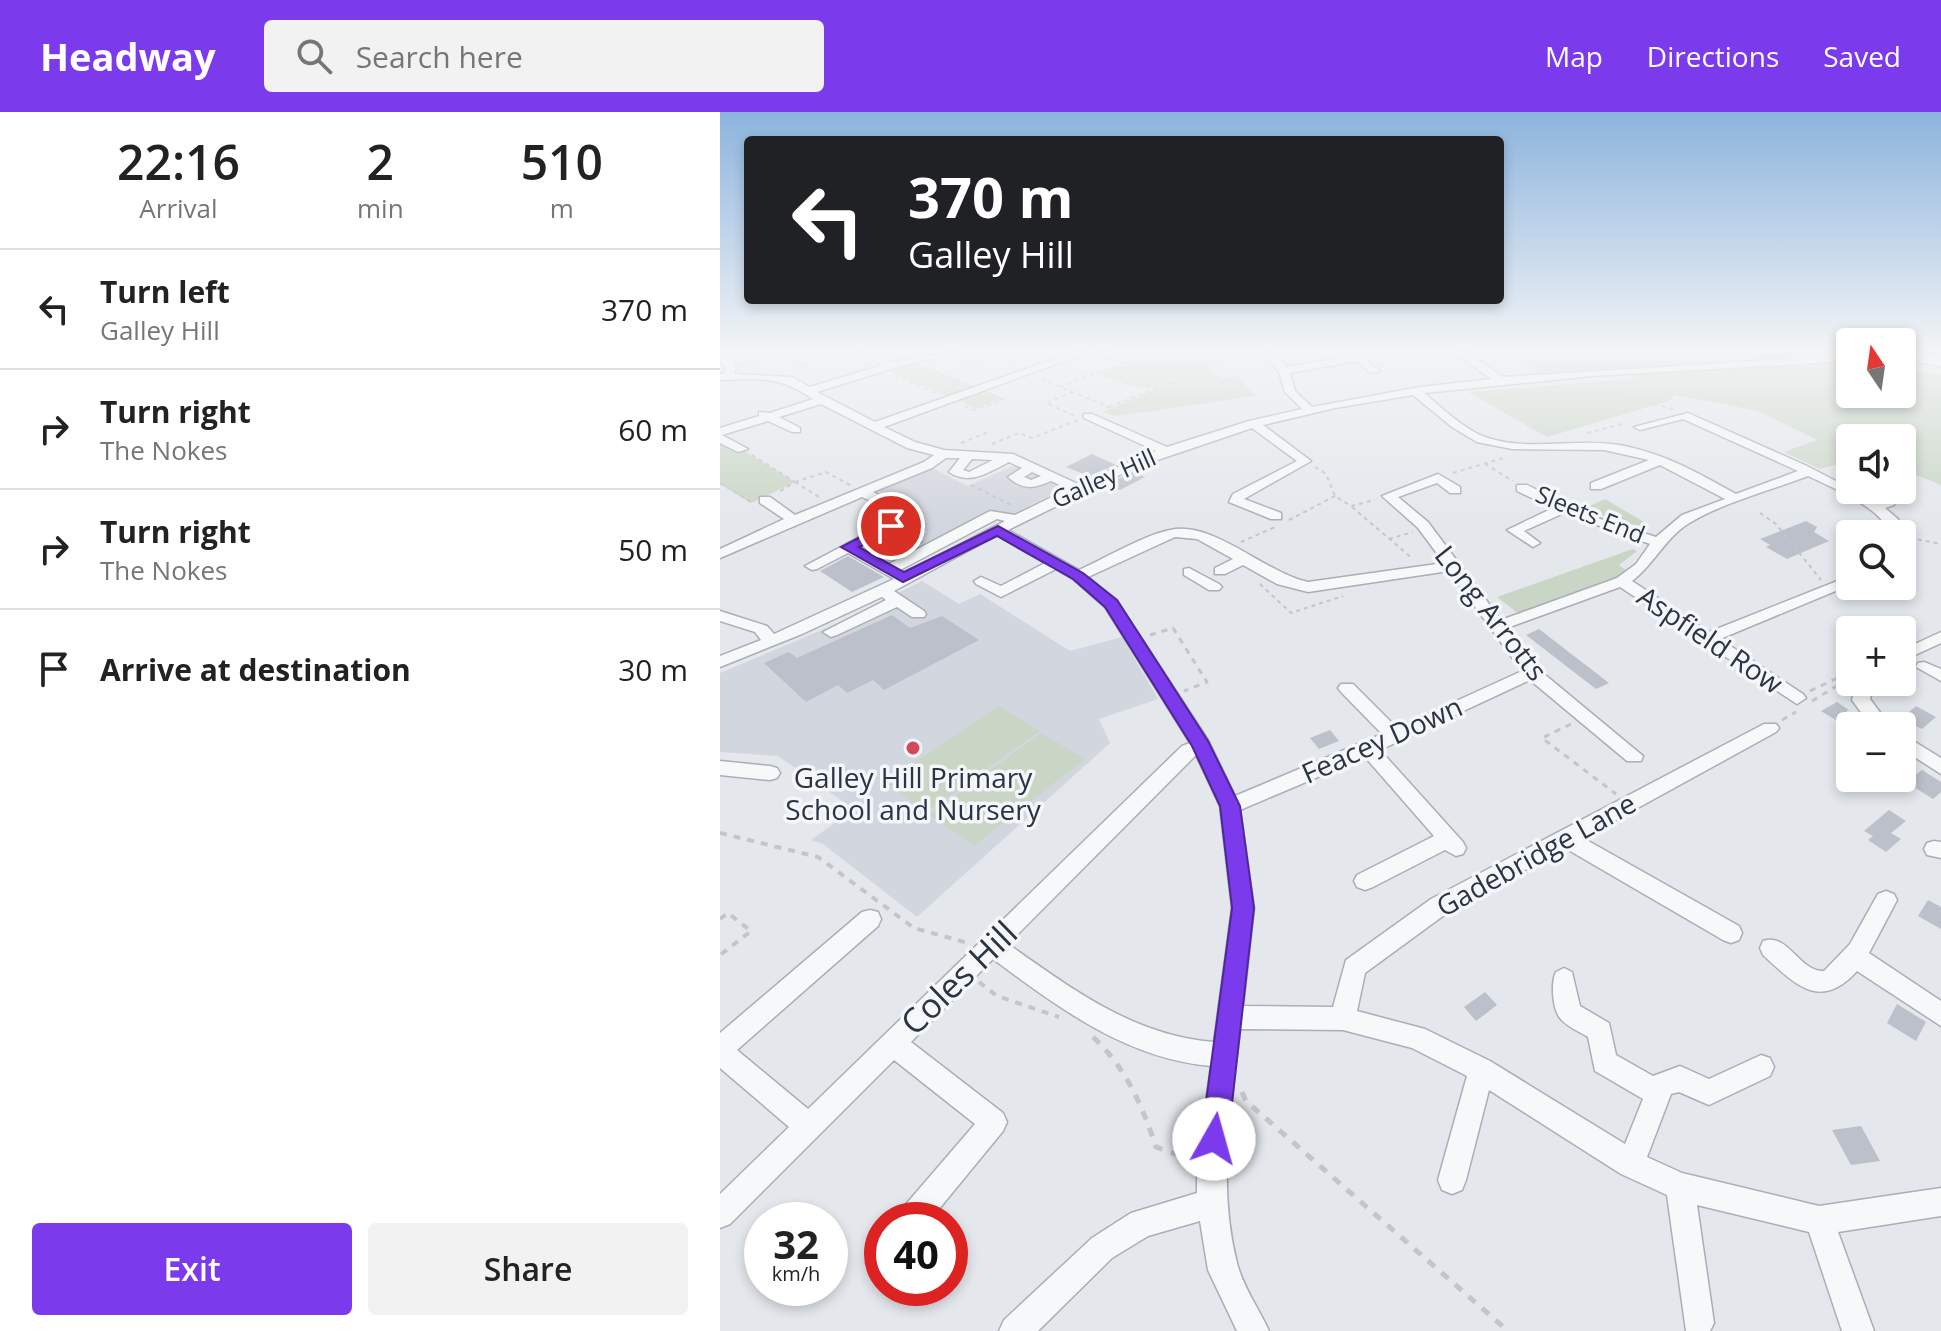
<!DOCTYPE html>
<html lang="en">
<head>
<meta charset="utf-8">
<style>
  :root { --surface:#fff; --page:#f2f2f2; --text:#222; --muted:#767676; --line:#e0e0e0; --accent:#7c3aed }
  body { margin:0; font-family:"Open Sans",sans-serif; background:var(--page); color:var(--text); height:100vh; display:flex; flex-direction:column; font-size:30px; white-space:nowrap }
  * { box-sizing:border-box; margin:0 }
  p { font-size:26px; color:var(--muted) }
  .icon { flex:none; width:44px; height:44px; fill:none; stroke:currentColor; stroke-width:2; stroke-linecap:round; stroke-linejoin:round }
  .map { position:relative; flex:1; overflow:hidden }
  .side { display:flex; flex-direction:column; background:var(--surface); width:720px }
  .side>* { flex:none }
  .guide { position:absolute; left:24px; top:24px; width:760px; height:168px; border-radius:8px; box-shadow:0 4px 12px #0003; background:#202124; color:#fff; overflow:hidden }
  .needle { width:52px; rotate:347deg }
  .fabs { position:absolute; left:1116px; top:216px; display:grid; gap:16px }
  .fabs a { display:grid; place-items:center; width:80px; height:80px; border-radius:8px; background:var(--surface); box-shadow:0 4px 12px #0003; font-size:40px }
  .speed { position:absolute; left:24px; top:1090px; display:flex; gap:16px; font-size:40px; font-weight:700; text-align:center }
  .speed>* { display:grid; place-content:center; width:104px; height:104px; border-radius:50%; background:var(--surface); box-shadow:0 4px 12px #0003; line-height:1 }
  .speed small { font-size:20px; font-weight:400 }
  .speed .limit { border:12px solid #d22; background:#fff; color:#111 }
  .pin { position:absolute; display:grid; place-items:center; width:68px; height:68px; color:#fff; margin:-34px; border:4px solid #fff; border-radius:50%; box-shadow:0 2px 8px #0007 }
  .me { position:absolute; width:88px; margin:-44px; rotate:7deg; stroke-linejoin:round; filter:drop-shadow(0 0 6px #0008) }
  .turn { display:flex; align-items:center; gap:28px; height:168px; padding:0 32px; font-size:36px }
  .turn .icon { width:104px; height:104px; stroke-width:2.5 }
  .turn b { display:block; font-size:56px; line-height:68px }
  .eta { display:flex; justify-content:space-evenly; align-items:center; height:136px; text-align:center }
  .eta b { font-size:48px; font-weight:600; line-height:56px }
  .cta { display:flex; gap:16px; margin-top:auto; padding:16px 32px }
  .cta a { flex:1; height:92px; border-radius:8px; background:var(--accent); color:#fff; font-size:32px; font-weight:600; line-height:92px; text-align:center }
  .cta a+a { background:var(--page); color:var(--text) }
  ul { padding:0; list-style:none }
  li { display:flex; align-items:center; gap:24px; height:120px; padding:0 32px; border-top:2px solid var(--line) }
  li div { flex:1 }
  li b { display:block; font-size:30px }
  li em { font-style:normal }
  header { display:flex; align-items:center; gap:48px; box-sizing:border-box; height:112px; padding:0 40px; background:var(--accent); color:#fff }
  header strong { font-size:38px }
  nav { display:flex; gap:44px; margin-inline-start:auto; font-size:28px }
  .search { width:560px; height:72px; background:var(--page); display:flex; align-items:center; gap:20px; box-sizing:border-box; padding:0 28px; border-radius:8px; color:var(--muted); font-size:30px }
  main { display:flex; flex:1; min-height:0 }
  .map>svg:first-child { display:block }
  .built { fill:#d2d6de }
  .green { fill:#c9d6c5 }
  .building { fill:#bbc0ca }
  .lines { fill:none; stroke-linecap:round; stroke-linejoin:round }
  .minor-casing { stroke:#a9aeb7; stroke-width:3 }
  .major-casing { stroke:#a3abb8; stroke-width:3 }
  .path-far3 { stroke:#c2c5cb; stroke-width:2; stroke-dasharray:4 4; stroke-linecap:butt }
  .path-far2 { stroke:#c2c5cb; stroke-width:3; stroke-dasharray:6 6; stroke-linecap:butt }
  .path-far1 { stroke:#c2c5cb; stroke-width:4; stroke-dasharray:7 7; stroke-linecap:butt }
  .path { stroke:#c2c5cb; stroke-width:5; stroke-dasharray:9 9; stroke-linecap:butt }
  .minor { fill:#f7f8fa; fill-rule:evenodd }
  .major { fill:#fff; fill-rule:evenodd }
  .route { fill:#7c3aed; stroke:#51269a; stroke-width:2 }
  .poi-dot { fill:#d1495b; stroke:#f4f6f9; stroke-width:3 }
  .labels { text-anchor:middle; stroke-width:7; stroke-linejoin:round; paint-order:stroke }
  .far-street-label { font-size:24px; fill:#2b3445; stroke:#f4f6f9 }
  .street-label { font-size:28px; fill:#2b3445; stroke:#f4f6f9 }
  .poi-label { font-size:28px; fill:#2b3445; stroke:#f4f6f9 }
  .near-street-label { font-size:34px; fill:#2b3445; stroke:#f4f6f9 }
</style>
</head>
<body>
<header>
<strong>Headway</strong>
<div class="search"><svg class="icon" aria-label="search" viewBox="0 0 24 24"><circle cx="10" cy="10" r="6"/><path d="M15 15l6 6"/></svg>Search here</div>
<nav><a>Map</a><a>Directions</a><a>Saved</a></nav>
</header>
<main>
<section class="side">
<div class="eta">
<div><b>22:16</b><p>Arrival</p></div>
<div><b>2</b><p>min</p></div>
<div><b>510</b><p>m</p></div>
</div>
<ul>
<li><svg class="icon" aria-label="left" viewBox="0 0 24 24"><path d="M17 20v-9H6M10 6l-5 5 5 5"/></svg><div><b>Turn left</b><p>Galley Hill</p></div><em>370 m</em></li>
<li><svg class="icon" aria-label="right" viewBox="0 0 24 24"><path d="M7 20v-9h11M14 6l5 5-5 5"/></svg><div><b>Turn right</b><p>The Nokes</p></div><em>60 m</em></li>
<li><svg class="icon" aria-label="right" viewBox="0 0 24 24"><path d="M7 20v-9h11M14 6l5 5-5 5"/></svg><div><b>Turn right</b><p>The Nokes</p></div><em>50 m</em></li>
<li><svg class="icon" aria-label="arrive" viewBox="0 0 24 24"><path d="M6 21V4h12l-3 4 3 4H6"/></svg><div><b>Arrive at destination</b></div><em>30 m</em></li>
</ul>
<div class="cta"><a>Exit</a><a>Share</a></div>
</section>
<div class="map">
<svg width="1221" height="1219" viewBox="0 0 1221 1219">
  <rect width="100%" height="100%" fill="#e4e7ec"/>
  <g class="built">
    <polygon points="298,352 347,375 279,409 268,403 181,447 144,432 199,403 159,379 213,356 247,374"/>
    <polygon points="202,469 239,492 260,482 350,539 402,525 438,587 379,607 390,631 197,805 103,732 91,728 134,697 58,644 0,640 0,561 123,509"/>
  </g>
  <g class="green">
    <polygon points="405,240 474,240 483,251 491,250 493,253 487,255 501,266 516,265 536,284 397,304 383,300 450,271 474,255 437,276 416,275 376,262 418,245"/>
    <polygon points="789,240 1130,240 1130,282 1182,282 1182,256 1221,263 1221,373 1182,357 1182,326 1130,326 1130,349 1100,357 1064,340 1097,328 1038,299 955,283 949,289 827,325 748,280 915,267 900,256 820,261"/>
    <polygon points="193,249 283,286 256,296 166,258"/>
    <polygon points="0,325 1,325 75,370 31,391 0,372"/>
    <polygon points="885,387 929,413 923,420 913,417 914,413 863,397"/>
    <polygon points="913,437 917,439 899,453 907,459 885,472 800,503 777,485"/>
    <polygon points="279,594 320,619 206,700 165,670"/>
    <polygon points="321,621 365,647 254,734 209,703"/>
  </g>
  <g class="building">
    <polygon points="372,342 396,353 369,364 346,355"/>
    <polygon points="413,360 425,365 400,378 387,372"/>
    <polygon points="1086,409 1097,415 1094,420 1109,429 1067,447 1046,435 1050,433 1040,427"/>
    <polygon points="181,419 204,430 169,449 146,436"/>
    <polygon points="128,444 164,465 132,480 100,459"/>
    <polygon points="172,503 190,516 222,504 259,528 164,578 153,568 127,581 118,573 86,590 44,551 69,540 77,546"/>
    <polygon points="819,517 889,571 876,577 806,523"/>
    <polygon points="1117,590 1129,598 1126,599 1141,609 1129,616 1101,599"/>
    <polygon points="1196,594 1216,605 1202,617 1181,607"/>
    <polygon points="610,618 619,629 599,637 590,626"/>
    <polygon points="1202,658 1221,670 1221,680 1213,687 1186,670"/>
    <polygon points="1169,698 1186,709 1171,721 1181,727 1166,740 1148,728 1153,724 1144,719"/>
    <polygon points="1208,788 1221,795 1221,817 1198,804"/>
    <polygon points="765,880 777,893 756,909 744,895"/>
    <polygon points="1177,892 1206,910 1196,929 1167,911"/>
    <polygon points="1141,1014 1160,1049 1131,1053 1112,1018"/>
  </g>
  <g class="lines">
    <defs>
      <g id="minor">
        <path d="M139 240C152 240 159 246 171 249 181 251 221 240 238 240L174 256 97 280 155 310 354 240H369L164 315 195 330 224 338 293 342 358 372 436 339 364 306V302H372L447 335 529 309 582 297 565 280 559 260 543 240H553L567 255 639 243 660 259 651 261 637 249 570 261 575 279 592 295 700 275 771 267 734 240H746L783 265 1130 243V249L872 264 704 281C721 295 738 312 758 322 801 342 854 325 899 333 944 341 976 360 1016 382L1078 359 963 307 920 318 914 315 968 301 1087 354 1156 390 1158 389 1141 378H1157L1174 387V393L1165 396 1178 407 1184 422 1182 425V422H1170C1163 396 1111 375 1088 364 1054 377 1003 391 973 409 946 423 935 452 912 469L989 520 1130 464V473L1000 527 1083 582 1086 586 1077 592 900 475 787 516 818 557 923 644 921 649H907L810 568 660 638 743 730 746 736 743 742 736 744 725 738 653 775 645 778 637 775 634 769 637 763 714 724 645 645 520 698 534 796 523 894 613 895 626 848 711 787 1044 612H1056L1059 616 1056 620 863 726 1019 814 1022 821 1019 828 1011 831 1003 828 845 736 727 801 645 861 637 899 705 917 770 949 905 1032 923 987 875 959 868 925C860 920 846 914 840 906 832 896 831 870 836 860L844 856 852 860 860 894 889 911 896 943 933 964 960 954 989 967 1041 943 1050 946 1054 955 1050 964 989 993 959 980 951 982 927 1045 962 1061 1099 1094 1221 1076V1104L1118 1120 1154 1219H1122L1089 1120 977 1093 994 1211 990 1219H966L947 1083 901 1062 769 978 746 1068 742 1078 732 1082 722 1078 718 1068 747 964 692 936 623 918 520 917C511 997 497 1072 517 1151 523 1175 539 1197 549 1219H517L488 1158 480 1109 428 1124 392 1146 318 1219H279L284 1208 372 1126 411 1101 477 1081V1055L491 954C407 947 339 896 273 847L191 930 283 1001 287 1010 283 1019 210 1108H177L181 1098 255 1012 174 948 10 1112 0 1116V1082L69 1015 0 956V921L142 800 150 798 158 800 161 807 158 814 17 938 88 997 462 634 470 631 385 495 353 467 336 457 281 485 256 472 254 469 261 465 281 474 325 451 277 423 174 479 204 499 206 502 204 505H192L177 495 117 523 111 525 103 520 166 488 162 485 82 522 0 555V544L41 528 35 520 0 509V499L47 514 54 522 174 467 128 441 97 457 92 458 85 454 181 403 142 385 0 446V437L64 407 40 391V385H50L75 403 204 350 214 343 187 336 101 292 59 305 80 316V320H72L48 309 2 323 28 337 18 340 0 331V316L39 304V300L50 301 93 287C58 263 42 267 0 268V262H4L6 255 0 250V244H10L16 255 14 262 72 265 90 275 163 253ZM693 283 732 315 757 330 792 337 884 338 929 348 871 371V377H881L940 353 1005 387 962 403 936 425 871 404 807 373H797V379L833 396 787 418 813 435 820 431 804 419 844 401 930 432 916 452 897 466 781 508 708 410 678 385 717 371 730 381H740V375L718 362 662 384 698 416 724 451 588 470C545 461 493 408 450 418 424 423 384 447 359 458L288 418 414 356 532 316 577 349 513 382 509 390 551 407H561V401L524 387 591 349 543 313 615 296ZM226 346H240L229 360C250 374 269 360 289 350L302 356 288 365C303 378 313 377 331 369L348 377 295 403 270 399 169 452 139 435 199 403 153 380 212 356ZM252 347 273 348 249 360 243 358ZM312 360 321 364 311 368 304 365ZM277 407 285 409 185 461 180 458ZM455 425 477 427 513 447 495 456V462H505L523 453 557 472 588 480 729 459 802 559 677 616 633 572H621L618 576 621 580 662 622 515 684 488 628 399 492 368 465ZM476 643 500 694 512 796 494 930C414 924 352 877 288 832Z"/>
        <polygon points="375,240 392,240 410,247 405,250"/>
        <polygon points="1182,242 1202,246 1197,249 1182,248"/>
        <polygon points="469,456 499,472 502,475 499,478 489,478 464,463 464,457"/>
        <polygon points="1221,520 1221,531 1182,549 1182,538"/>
        <polygon points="1204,550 1221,557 1221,569 1196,555 1198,551"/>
        <polygon points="1136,570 1154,570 1150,587 1170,614 1151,614 1132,588"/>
        <polygon points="1182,622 1221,646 1221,662 1182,637"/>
        <polygon points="0,649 50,654 57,656 60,661 57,666 50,668 0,663"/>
        <polygon points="1214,729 1221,730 1221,746 1207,743 1204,737 1207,731"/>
        <path d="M1166 779 1174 782 1177 788 1149 841 1221 889V914L1137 859C1100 900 1075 872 1043 843L1040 836 1043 829C1068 820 1079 860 1104 859L1130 832 1158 782Z"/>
      </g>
      <polygon id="major" points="1182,240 1199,240 1221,246 1221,254 1197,250"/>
    </defs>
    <use href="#minor" class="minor-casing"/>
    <use href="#major" class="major-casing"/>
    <g class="path-far3">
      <polyline points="39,240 22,244 41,255"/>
      <polyline points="55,240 83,254 75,257"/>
      <polyline points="270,240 296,251"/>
      <polyline points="450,240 474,255"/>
      <polyline points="850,240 869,250"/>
      <polyline points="656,245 678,242 675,240"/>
      <polyline points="239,248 269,260"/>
      <polyline points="206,256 240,270"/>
      <polyline points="349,257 367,265"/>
      <polyline points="175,263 216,281"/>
      <polyline points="321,267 389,295 383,298"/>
      <polyline points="340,275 392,255"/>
      <polyline points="353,280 326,291 355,304"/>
      <polyline points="791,281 900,283 953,297"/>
      <polyline points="245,294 254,298 283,288 273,283"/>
      <polyline points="389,295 450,271 474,255 527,243"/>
      <polyline points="867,321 906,311"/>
      <polyline points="241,331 269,320"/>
      <polyline points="272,332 299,321 312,326 358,308"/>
      <polyline points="32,343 75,370 57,381"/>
      <polyline points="765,352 793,369"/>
      <polyline points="595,355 606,362 615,384 631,394 655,388"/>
      <polyline points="733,361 787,345"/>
      <polyline points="75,370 106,360 130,373"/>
      <polyline points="75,370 99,385"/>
      <polyline points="0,371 31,390"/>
      <polyline points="251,373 291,393"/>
      <polyline points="632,395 693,447"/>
      <polyline points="1040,401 1056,412 1101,468"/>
      <polyline points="569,408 615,384"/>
      <polyline points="1190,426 1221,432"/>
      <polyline points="669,427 693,420"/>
      <polyline points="521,430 555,415"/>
      <polyline points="540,472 571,501 623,484"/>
    </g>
    <g class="path-far2">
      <polyline points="430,523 453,516 487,570 464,579"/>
      <polyline points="1090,579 1130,560"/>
      <polyline points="1092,589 1130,566"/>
      <polyline points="1062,608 1076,600"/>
      <polyline points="851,612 822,626 896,682"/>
    </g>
    <g class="path-far1">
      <polyline points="0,721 98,745 194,816 248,831"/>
      <polyline points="0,807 8,801 31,819 0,843"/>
      <polyline points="259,870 277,884 339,905"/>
    </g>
    <g class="path">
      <path d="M373 925C406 956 422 993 436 1035L469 1047"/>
      <polyline points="522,980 526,989 788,1219"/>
    </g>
    <use href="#minor" class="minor"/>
    <use href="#major" class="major"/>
  </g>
  <linearGradient id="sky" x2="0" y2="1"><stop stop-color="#8bb4dd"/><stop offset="0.58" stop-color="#f3f4f6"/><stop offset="1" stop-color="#f3f4f6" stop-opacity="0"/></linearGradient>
  <rect width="1221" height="411" fill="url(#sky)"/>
  <polygon class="route" points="171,409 178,414 176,417 139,435 184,460 278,414 363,461 397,488 488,629 520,694 534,796 508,1027 504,1037 494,1041 485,1037 481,1027 512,796 500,694 472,634 385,495 353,467 277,424 183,470 121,435"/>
  <circle class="poi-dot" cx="193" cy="636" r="8"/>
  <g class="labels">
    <g class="far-street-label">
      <text transform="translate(384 367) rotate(-24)" y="8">Galley Hill</text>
      <text transform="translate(870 403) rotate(22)" y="8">Sleets End</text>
    </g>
    <g class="street-label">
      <text transform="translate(771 501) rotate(52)" y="10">Long Arrotts</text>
      <text transform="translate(990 528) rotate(34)" y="10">Aspfield Row</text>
      <text transform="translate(662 628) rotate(-24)" y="10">Feacey Down</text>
      <text transform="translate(816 743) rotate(-29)" y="10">Gadebridge Lane</text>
    </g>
    <g class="poi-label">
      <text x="193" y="676">Galley Hill Primary<tspan x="193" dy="32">School and Nursery</tspan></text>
    </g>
    <g class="near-street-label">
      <text transform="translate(239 866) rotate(-44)" y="12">Coles Hill</text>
    </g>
  </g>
</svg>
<div class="fabs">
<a><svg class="needle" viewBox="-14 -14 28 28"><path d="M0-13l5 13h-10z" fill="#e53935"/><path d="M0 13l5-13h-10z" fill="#767676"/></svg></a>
<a><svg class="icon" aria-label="sound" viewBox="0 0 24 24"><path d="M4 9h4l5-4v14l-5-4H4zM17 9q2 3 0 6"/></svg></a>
<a><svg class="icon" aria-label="search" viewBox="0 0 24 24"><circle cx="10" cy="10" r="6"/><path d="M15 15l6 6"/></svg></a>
<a>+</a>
<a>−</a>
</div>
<div class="speed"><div>32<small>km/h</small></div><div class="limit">40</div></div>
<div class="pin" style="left:171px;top:414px;background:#d93025"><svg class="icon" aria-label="arrive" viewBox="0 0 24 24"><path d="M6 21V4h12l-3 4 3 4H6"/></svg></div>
<svg class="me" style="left:494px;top:1027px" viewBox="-20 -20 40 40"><circle r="19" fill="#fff"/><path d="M0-13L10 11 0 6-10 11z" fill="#7c3aed"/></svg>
<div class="guide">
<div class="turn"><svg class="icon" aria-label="left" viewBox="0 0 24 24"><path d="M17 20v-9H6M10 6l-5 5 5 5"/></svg><div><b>370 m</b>Galley Hill</div></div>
</div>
</div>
</main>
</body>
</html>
